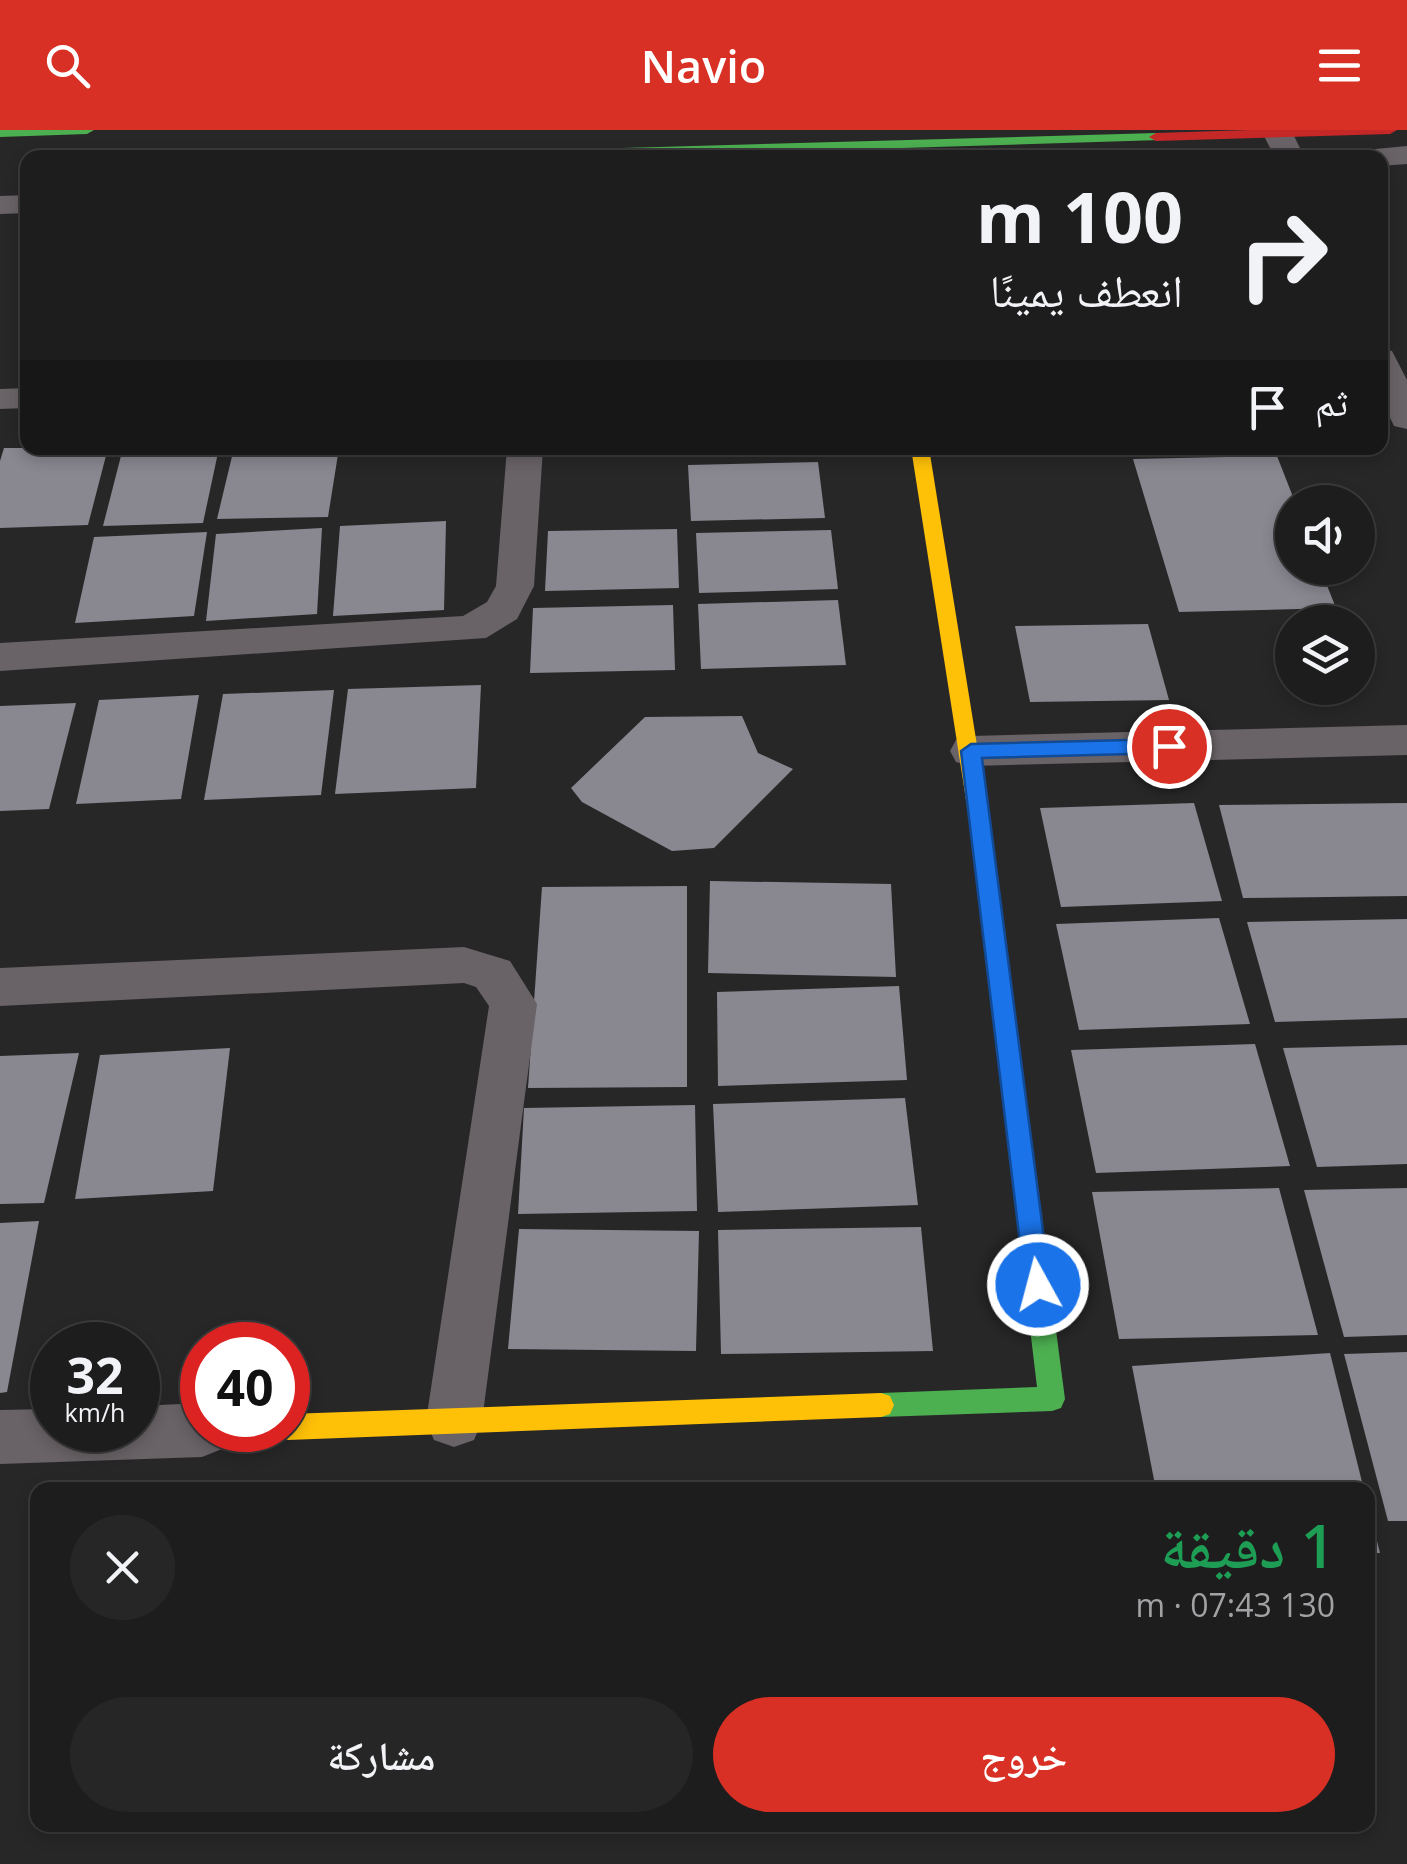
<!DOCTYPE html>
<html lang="ar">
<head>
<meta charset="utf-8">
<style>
  :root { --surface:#1e1d1e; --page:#262627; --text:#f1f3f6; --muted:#a1a2a4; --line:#3c3b3c; --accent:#d93025 }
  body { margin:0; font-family:"Open Sans","Noto Naskh Arabic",sans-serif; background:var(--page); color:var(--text); direction:rtl; height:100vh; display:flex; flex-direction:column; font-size:38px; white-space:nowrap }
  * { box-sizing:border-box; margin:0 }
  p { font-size:32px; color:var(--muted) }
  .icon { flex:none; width:55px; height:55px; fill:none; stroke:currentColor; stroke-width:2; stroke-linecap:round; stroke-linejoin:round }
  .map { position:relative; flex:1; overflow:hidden; direction:ltr }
  .side { position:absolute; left:30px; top:1352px; width:1345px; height:350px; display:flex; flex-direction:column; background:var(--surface); border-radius:20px; box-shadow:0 5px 15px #0003,0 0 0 2px var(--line); direction:rtl }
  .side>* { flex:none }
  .top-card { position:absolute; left:20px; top:20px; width:1368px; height:305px; border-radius:20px; box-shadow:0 5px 15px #0003,0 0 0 2px var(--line); direction:rtl; background:#1e1d1e; color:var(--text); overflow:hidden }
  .controls { position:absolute; left:1275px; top:355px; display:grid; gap:20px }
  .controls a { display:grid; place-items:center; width:100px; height:100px; border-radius:50%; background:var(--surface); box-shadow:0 5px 15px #0003,0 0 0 2px var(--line); font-size:50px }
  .speed { position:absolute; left:30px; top:1192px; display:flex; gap:20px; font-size:50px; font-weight:700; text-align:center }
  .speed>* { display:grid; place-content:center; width:130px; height:130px; border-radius:50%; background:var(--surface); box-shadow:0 5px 15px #0003,0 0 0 2px var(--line); line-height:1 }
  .speed small { font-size:25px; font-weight:400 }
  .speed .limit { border:15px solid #d22; background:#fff; color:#111 }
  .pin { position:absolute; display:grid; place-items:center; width:85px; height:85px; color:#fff; margin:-42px; border:5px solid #fff; border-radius:50%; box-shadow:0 2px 10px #0007 }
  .me { position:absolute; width:110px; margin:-55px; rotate:353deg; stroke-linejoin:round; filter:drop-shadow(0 0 8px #0008) }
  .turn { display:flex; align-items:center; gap:35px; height:210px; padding:0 40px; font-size:45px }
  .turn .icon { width:130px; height:130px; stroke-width:2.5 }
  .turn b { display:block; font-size:70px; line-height:85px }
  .then { display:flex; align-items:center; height:95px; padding:0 40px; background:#0003; gap:20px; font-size:38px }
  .round { display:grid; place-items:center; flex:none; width:105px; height:105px; border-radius:52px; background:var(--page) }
  .summary { display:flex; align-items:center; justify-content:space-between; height:170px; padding:0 40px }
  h1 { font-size:60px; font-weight:600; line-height:75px; color:#1e9e55 }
  .primary-button { display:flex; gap:20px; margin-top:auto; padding:20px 40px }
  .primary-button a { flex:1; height:115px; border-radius:60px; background:var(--accent); color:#fff; font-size:40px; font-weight:600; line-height:115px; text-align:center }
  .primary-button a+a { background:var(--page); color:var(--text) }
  header { display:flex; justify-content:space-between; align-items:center; height:130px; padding:0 40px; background:var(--accent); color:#fff; font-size:45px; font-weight:600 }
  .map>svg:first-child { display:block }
  .building { fill:#898790 }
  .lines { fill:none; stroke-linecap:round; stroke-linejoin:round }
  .street { fill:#696266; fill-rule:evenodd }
  .fast { fill:#4caf50; fill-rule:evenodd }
  .slow { fill:#ffc107; fill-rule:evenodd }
  .jam { fill:#c62828; fill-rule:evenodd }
  .route { fill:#1a73e8; stroke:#114b97; stroke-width:2.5 }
</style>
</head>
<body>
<header><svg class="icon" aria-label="menu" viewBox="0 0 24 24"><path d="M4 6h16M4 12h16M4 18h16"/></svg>Navio<svg class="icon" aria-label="search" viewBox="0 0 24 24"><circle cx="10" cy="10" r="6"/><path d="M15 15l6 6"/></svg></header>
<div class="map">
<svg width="1407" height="1734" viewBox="0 0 1407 1734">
  <rect width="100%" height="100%" fill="#282728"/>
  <g class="building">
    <polygon points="4,318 108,318 88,395 0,398 0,331"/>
    <polygon points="123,318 219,318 203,393 103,396"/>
    <polygon points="234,318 339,318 328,387 217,389"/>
    <polygon points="692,318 807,318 807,321 692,323"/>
    <polygon points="1277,326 1295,372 1292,438 1320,438 1336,478 1179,482 1133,329"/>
    <polygon points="818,332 825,388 691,391 688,335"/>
    <polygon points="446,391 444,480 333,486 340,396"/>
    <polygon points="322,398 317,484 206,491 216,404"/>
    <polygon points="677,399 679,458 545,461 548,401"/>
    <polygon points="831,400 838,459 699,463 696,403"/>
    <polygon points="207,402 194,486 75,493 94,407"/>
    <polygon points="838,470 846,535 701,539 698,474"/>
    <polygon points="673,475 675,540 530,543 533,478"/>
    <polygon points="1148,494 1169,570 1030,572 1015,496"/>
    <polygon points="481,555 476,658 335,664 348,559"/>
    <polygon points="334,560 321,665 204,670 223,564"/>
    <polygon points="199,565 181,669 76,674 99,570"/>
    <polygon points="76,573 49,679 0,681 0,576"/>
    <polygon points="742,586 758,623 793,639 714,718 672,721 582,672 571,658 645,587"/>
    <polygon points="1194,673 1222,771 1061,777 1040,678"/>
    <polygon points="1407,673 1407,766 1243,768 1219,675"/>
    <polygon points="710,751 891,754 896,847 708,843"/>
    <polygon points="687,756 687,957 528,958 542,757"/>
    <polygon points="1219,788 1250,894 1079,900 1056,794"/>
    <polygon points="1407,789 1407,888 1275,892 1247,792"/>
    <polygon points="899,856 907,950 718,956 717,862"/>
    <polygon points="1255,914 1290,1036 1096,1043 1071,920"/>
    <polygon points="1407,915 1407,1034 1317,1037 1283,918"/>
    <polygon points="230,918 213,1061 75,1069 100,925"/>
    <polygon points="79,923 44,1073 0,1074 0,926"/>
    <polygon points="905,968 918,1075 718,1082 713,974"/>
    <polygon points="695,975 697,1081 518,1084 524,978"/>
    <polygon points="1279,1058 1318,1205 1119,1209 1092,1062"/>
    <polygon points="1407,1058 1407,1205 1344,1207 1304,1060"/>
    <polygon points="39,1091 7,1262 0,1263 0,1093"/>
    <polygon points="921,1097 933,1221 721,1224 718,1100"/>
    <polygon points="519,1099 699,1101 696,1221 508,1219"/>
    <polygon points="1407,1222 1407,1391 1388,1391 1344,1224"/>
    <polygon points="1330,1223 1364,1360 1156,1360 1132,1236"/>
    <polygon points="1106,1350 1108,1360 967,1360 967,1357"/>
    <polygon points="1368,1379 1369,1379 1380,1423 1368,1423"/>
  </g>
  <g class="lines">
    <g class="street">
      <polygon points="1261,0 1291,0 1305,28 1275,28"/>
      <polygon points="1407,16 1407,34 1380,36 1380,28 1340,28 1344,22"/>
      <polygon points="28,65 28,83 0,84 0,66"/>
      <polygon points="1380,218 1392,221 1407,250 1407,299 1394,296 1380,267"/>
      <polygon points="28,258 28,278 0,279 0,259"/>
      <polygon points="507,318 543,318 534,456 517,489 486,508 0,541 0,513 463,486 487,472 496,456"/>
      <polygon points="1407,595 1407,625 971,636 956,632 950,621 956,610 971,606"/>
      <polygon points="464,817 510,831 537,874 482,1291 474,1310 454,1317 434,1310 426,1291 489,876 476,857 464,853 0,876 0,838"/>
      <polygon points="202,1273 202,1300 230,1300 222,1319 202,1327 0,1334 0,1280 52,1279 52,1300 138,1300 138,1276"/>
    </g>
    <g class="fast">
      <polygon points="0,0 94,0 87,4 0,7"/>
      <polygon points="1156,3 1161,4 1161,10 580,28 405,28 412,24"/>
      <polygon points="981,694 991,702 1065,1269 1061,1278 1052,1281 881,1287 872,1284 868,1275 872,1266 881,1263 1037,1257 971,702"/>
    </g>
    <g class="slow">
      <polygon points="911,318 929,318 991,702 981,710 971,702"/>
      <polygon points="881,1263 890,1266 894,1275 890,1284 881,1287 288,1310 279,1306 276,1300 288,1300 288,1284"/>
    </g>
    <polygon class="jam" points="1250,0 1397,0 1390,4 1156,11 1149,7 1156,3"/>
  </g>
  <polygon class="route" points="1169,609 1179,616 1169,623 982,628 1050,1155 1047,1163 1038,1166 1028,1163 1025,1155 961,621 971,614"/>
</svg>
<div class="controls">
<a><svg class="icon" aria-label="sound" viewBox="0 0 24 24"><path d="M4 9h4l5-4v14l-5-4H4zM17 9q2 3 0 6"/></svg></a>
<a><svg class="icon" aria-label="layers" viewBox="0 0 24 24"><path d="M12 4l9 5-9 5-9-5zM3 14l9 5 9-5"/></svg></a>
</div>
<div class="speed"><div>32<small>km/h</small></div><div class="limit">40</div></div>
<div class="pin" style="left:1169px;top:616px;background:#d93025"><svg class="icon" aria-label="arrive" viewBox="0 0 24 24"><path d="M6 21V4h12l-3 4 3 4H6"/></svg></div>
<svg class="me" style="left:1038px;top:1155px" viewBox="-20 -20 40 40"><circle r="17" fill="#1a73e8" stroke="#fff" stroke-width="3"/><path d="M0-11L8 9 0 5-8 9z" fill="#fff"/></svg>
<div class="top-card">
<div class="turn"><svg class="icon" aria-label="right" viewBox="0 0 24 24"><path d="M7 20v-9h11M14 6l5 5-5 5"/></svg><div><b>100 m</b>انعطف يمينًا</div></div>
<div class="then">ثم<svg class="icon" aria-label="arrive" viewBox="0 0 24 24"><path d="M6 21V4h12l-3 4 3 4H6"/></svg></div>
</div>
<section class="side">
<div class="summary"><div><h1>1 دقيقة</h1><p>130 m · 07:43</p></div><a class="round"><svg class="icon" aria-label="close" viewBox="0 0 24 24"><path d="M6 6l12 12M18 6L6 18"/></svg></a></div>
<div class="primary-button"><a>خروج</a><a>مشاركة</a></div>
</section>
</div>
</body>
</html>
